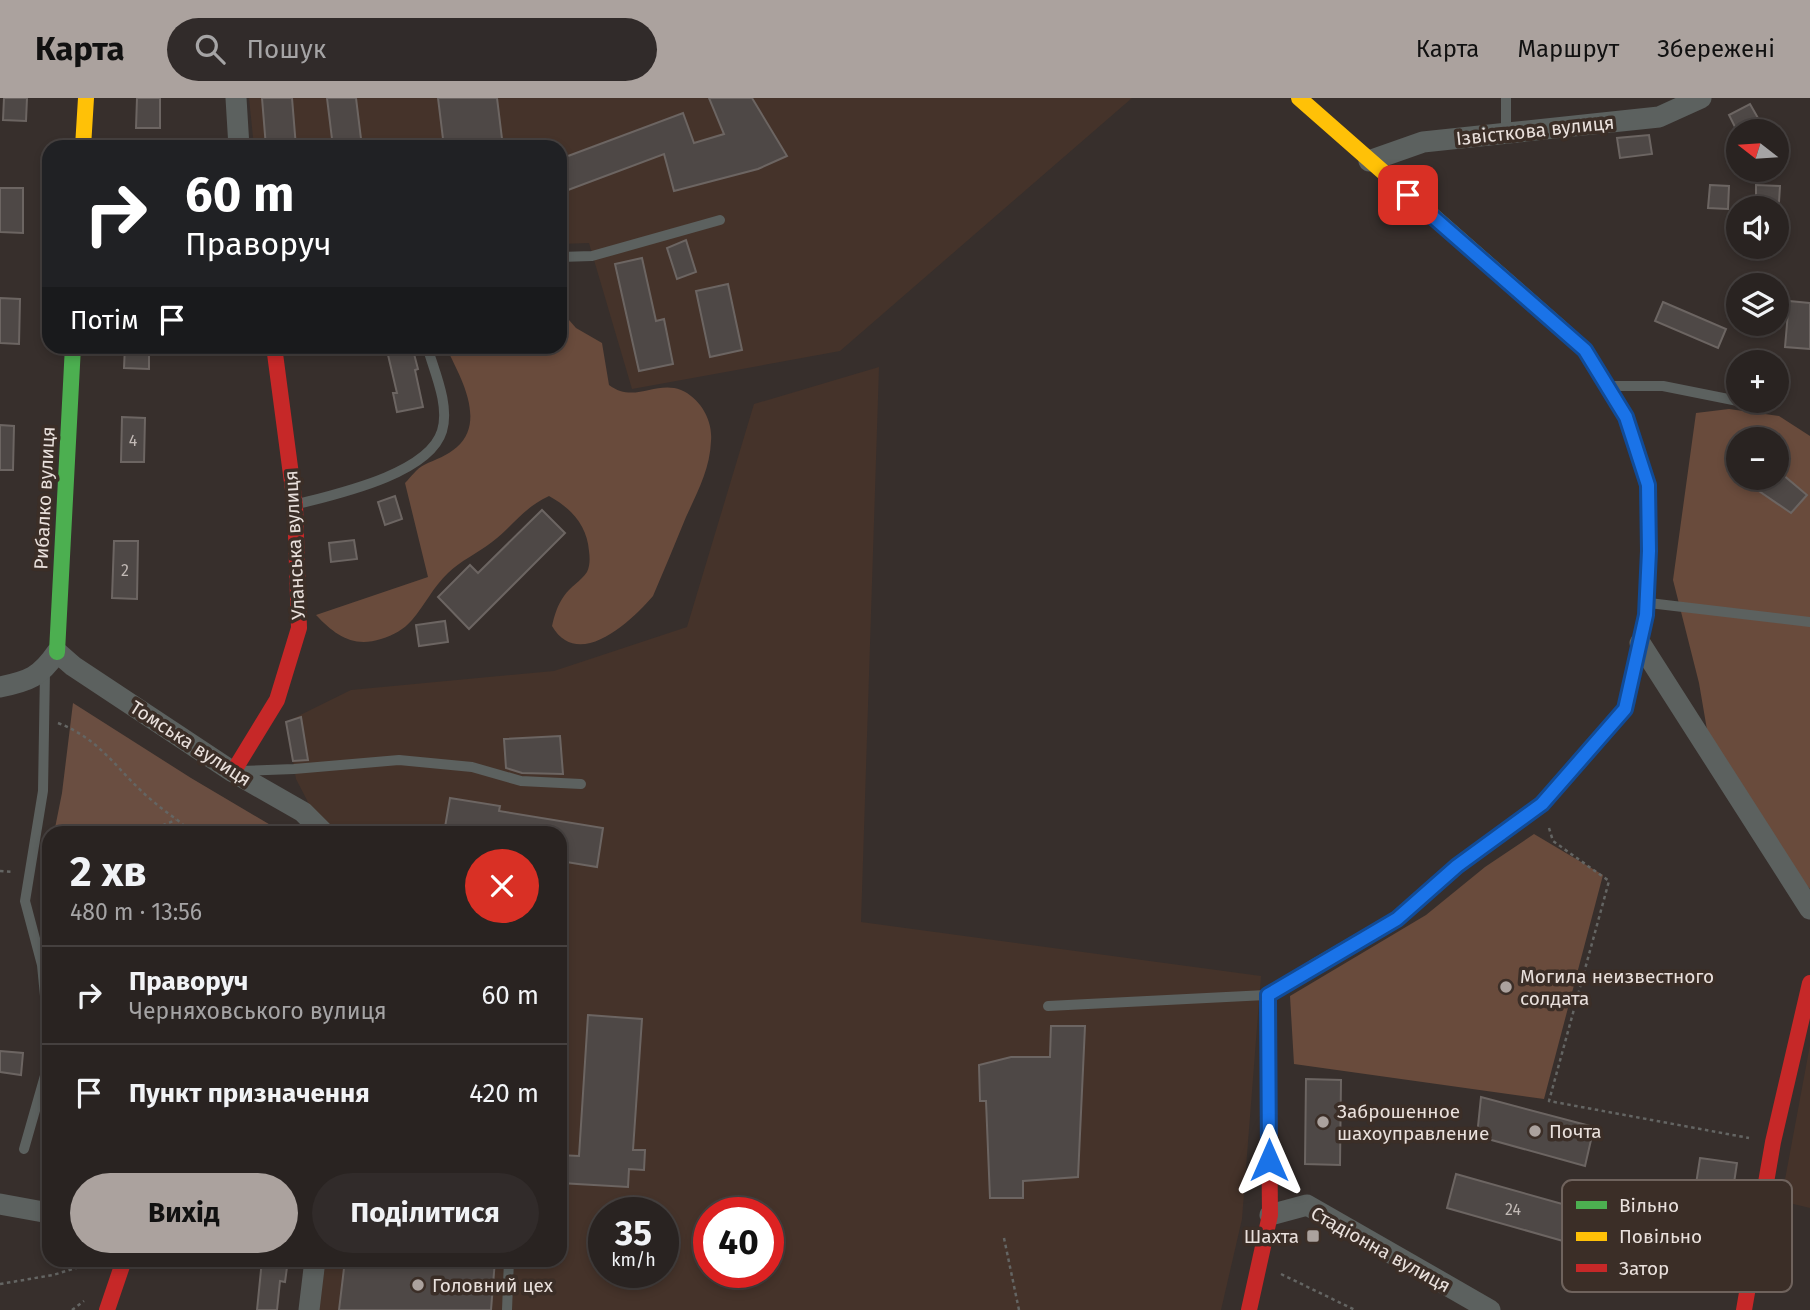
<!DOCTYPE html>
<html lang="uk">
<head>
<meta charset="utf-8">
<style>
  :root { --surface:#292321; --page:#312b2a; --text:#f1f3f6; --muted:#a5a4a5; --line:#45403f; --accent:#aba29e }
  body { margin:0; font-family:"Fira Sans",sans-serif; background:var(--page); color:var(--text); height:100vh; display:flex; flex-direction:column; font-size:26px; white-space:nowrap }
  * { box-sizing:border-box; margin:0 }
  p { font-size:23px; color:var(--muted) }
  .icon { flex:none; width:38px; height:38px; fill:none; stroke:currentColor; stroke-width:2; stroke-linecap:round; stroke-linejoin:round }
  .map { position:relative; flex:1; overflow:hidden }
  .details { position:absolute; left:42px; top:728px; width:525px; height:441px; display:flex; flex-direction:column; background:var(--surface); border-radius:21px; box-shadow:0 4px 10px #0003,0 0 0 2px var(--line) }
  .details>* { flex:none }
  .top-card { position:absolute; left:42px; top:42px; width:525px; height:214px; border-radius:21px; box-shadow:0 4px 10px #0003,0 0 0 2px var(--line); background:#202124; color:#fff; overflow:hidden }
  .needle { width:46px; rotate:287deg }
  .tools { position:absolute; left:1726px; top:21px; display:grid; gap:14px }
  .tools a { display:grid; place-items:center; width:63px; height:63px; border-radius:50%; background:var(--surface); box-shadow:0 4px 10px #0003,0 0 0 2px var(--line); font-size:35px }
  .speed { position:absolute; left:588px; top:1099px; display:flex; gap:14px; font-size:35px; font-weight:700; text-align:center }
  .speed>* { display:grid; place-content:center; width:91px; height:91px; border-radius:50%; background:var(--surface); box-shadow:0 4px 10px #0003,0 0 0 2px var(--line); line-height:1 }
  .speed small { font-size:18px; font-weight:400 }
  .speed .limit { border:10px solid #d22; background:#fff; color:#111 }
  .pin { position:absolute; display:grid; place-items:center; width:60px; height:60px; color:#fff; margin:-30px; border-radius:14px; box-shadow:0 4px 10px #0006 }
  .me { position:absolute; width:77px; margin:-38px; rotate:0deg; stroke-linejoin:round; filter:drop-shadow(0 0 5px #0008) }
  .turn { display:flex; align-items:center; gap:24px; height:147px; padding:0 28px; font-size:32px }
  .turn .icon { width:91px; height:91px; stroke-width:2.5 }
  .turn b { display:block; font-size:49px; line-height:60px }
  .then { display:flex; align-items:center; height:66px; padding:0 28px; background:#0003; gap:14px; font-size:26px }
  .round { display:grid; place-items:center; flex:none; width:74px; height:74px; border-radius:37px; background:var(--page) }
  .summary { display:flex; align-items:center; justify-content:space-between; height:119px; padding:0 28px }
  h1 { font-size:42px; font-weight:700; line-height:52px }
  .button { display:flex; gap:14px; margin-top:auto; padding:14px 28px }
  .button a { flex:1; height:80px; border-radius:42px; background:var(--accent); color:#111; font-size:28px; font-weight:700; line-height:80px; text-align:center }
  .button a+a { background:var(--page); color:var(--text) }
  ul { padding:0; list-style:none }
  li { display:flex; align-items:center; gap:21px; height:98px; padding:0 28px; border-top:2px solid var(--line) }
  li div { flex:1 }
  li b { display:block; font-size:26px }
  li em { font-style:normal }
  header { display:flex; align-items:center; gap:42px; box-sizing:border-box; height:98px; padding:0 35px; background:var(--accent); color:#111 }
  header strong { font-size:33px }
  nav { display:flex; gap:38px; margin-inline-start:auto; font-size:24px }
  .search { width:490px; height:63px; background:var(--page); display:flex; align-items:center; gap:18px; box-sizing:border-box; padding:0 24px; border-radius:38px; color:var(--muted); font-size:26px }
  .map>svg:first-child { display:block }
  .built { fill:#45332a; fill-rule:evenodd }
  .green { fill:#6a4e41 }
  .forest { fill:#694b3c; fill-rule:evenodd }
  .building { fill:#4e4846; stroke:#6c6562; stroke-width:2 }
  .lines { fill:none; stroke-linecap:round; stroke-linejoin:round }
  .path { stroke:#646563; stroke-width:2.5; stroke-dasharray:3.5 3.5; stroke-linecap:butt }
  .lane { stroke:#5c615f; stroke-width:10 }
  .street { stroke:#5c615f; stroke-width:21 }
  .fast { stroke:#4caf50; stroke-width:16 }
  .slow { stroke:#ffc107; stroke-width:16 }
  .jam { stroke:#c62828; stroke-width:16 }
  .route-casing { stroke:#114b97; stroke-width:18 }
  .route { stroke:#1a73e8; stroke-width:12 }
  .poi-dot { fill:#aba29e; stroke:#3b2e27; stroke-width:2.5 }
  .labels { text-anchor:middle; stroke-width:7; stroke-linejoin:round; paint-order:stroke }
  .number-label { font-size:16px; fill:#c2bab6 }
  .street-label { font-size:19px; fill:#e9e0dc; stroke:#3b2e27 }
  .poi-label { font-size:19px; fill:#e9e0dc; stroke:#3b2e27; text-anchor:start }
  .key { fill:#3b2e27; stroke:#6f635d; stroke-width:2 }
  .key-label { font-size:19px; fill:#e9e0dc }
</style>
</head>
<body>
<header>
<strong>Карта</strong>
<div class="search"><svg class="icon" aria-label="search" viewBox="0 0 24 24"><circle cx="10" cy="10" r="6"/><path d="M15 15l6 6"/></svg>Пошук</div>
<nav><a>Карта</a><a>Маршрут</a><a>Збережені</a></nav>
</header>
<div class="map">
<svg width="1810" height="1212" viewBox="0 0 1810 1212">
  <rect width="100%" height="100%" fill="#372f2c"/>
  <g class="built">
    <polygon points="249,0 1132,0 840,253 632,291 589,145 560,146 560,49 254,49"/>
    <path d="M879 269 861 824 1261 878 1242 1121 1221 1212H315L319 1162H560V735H324L296 681 286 624 351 592 554 573 687 529 754 306ZM604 1115H663V1174H604ZM709 1115H768V1174H709Z"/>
    <polygon points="1810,947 1810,1110 1781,1103"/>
  </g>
  <polygon class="green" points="73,605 191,680 284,735 54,735 62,695"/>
  <g class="forest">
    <path d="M560 200 569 222 576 230 602 245 609 287C634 306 656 282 681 292 700 300 713 322 711 343 710 371 697 395 686 419 675 446 664 472 653 498 631 524 578 573 552 528 554 518 558 506 564 498 570 489 581 483 587 474 590 468 590 460 589 453 587 427 571 410 549 398 522 411 514 427 492 444 478 455 460 463 448 475 433 489 425 507 412 522 403 532 394 537 381 541 353 550 335 537 316 517L428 479 405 385C411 379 417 370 424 367 436 361 447 358 457 349 487 322 459 277 446 249L560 248Z"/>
    <path d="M1729 311 1779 318 1810 338V791L1757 738 1711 655 1699 585 1673 482 1696 315ZM1738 341H1776V380H1738Z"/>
    <polygon points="1534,736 1603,777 1544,1001 1294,966 1290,898 1426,817 1485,769"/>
  </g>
  <g class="building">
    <polygon points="4,0 27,0 26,23 3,22"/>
    <polygon points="137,0 160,0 160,30 136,30"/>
    <polygon points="262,0 292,0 296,49 266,49"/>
    <polygon points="327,0 356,0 362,49 333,49"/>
    <polygon points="438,0 497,0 503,49 444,49"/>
    <polygon points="709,0 752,0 787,58 758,71 674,93 664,56 560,95 560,61 683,15 694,45 724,36"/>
    <polygon points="1750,6 1758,20 1736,31 1729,17"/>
    <polygon points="1649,37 1652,56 1620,60 1617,40"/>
    <polygon points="1710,87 1729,88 1728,111 1708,110"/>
    <polygon points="1756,87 1780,88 1779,104 1756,103"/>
    <polygon points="0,90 23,90 23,135 0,134"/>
    <polygon points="686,142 696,174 677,181 667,150"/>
    <polygon points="642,160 656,223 664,221 673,266 639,273 615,166"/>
    <polygon points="728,186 742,252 710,259 696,193"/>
    <polygon points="0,200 20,201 19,246 0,245"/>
    <polygon points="1789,203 1810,205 1810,251 1785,249"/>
    <polygon points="1663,204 1726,231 1718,250 1655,223"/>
    <polygon points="125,248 149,248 149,271 124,270"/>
    <polygon points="390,248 412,248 418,271 415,272 423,309 397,314 393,295 397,295 388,257 391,256"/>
    <polygon points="122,319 145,320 144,364 121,364"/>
    <polygon points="0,327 14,328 13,372 0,372"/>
    <polygon points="1776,371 1807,397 1791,415 1740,380 1776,380"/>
    <polygon points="395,398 402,421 385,427 378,404"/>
    <polygon points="542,412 565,435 469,531 438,499 470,467 478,475"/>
    <polygon points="354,442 357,461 331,464 329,445"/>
    <polygon points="114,443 138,443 137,501 112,500"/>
    <polygon points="445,523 448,544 419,548 416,527"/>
    <polygon points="301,619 308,662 293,663 286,624"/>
    <polygon points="560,638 563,676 522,675 506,670 504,641"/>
    <polygon points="450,700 500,708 499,713 603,730 597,769 560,763 560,735 444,735"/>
    <polygon points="588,917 642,921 633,1052 645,1052 644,1072 629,1071 628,1089 560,1085 560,1057 579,1058"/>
    <polygon points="1051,928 1085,928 1078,1079 1023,1083 1023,1100 990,1100 986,1003 980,1003 979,967 1011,959 1050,959"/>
    <polygon points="0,953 23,955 21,977 0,974"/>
    <polygon points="1306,981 1341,982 1340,1067 1305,1066"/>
    <polygon points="1481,999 1594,1029 1585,1068 1477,1038"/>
    <polygon points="1700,1060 1737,1065 1729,1118 1692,1112"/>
    <polygon points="1456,1076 1580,1111 1570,1145 1447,1110"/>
    <polygon points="262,1162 288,1162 285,1184 280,1183 277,1212 257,1212"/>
    <polygon points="345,1162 495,1162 491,1212 339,1212"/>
  </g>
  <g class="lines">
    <g class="path">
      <path d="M58 625C103 642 119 676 154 704 166 715 181 723 192 735"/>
      <polyline points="1549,730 1553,743 1609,783 1549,1003 1749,1040"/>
      <polyline points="143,735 176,722"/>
      <polyline points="0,773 14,774"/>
      <polyline points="1004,1140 1019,1212"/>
      <polyline points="1281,1176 1355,1212"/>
      <polyline points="0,1186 53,1177 99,1163"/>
      <polyline points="72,1212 84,1203"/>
    </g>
    <g class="lane">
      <polyline points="1506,35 1506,0"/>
      <polyline points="560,159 592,158 720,122"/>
      <polyline points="1610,288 1663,288 1738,303"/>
      <polyline points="1738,303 1761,307"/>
      <path d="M298 406C337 396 429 376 442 333 450 307 434 273 427 248"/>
      <polyline points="1649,505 1810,524"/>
      <polyline points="45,572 43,693 25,803 42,867 45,898 49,902"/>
      <polyline points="240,673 294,671 399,662 472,669 521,683 581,686"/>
      <polyline points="1048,908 1266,897"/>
      <polyline points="24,1051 46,974 45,898"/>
      <polyline points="507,1212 509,1162"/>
    </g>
    <g class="street">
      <polyline points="236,0 239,49"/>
      <polyline points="1369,63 1423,44 1659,19 1701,0"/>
      <polyline points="1640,545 1810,811"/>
      <path d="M0 589C29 583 40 579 57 554L73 568 233 674 303 714 324 735"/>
      <polyline points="0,1106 49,1115"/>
      <polyline points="1270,1117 1307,1107 1490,1212"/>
      <polyline points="309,1212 315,1162"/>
    </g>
    <g class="fast">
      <polyline points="57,554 73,248"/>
      <polyline points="1313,870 1397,821 1457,768 1542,706 1554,692"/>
    </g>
    <g class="slow">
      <polyline points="1299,0 1563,232"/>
      <polyline points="83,49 86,0"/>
    </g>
    <g class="jam">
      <polyline points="233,674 277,602 299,530 295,407 274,248"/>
      <polyline points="1554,692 1625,611 1646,517 1649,453 1648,387 1626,319 1585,252 1563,232"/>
      <polyline points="107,1212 124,1162"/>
      <polyline points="1249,1212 1270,1117 1268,897 1313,870"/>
      <polyline points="1744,1212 1773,1044 1810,885"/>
    </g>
  </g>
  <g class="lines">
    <defs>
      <polyline id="route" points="1269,1062 1268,897 1397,821 1457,768 1542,706 1625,611 1646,517 1649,453 1648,387 1626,319 1585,252 1408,97"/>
    </defs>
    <use href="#route" class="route-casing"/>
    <use href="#route" class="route"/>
  </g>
  <g class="poi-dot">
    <circle cx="1506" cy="889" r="7"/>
    <circle cx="1323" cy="1024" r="7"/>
    <circle cx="1535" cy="1033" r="7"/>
    <rect x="1306" y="1131" width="14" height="14" rx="3.5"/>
    <circle cx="418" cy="1187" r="7"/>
  </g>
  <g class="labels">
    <g class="number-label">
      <text x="133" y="348">4</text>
      <text x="125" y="478">2</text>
      <text x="1513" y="1117">24</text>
    </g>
    <g class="street-label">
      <text transform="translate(1535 32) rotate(-6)" y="7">Iзвiсткова вулиця</text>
      <text transform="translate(44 400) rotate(-87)" y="7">Рибалко вулиця</text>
      <text transform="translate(294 447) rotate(-93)" y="7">Уланська вулиця</text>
      <text transform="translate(191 645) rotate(33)" y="7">Томська вулиця</text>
      <text transform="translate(1381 1151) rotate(29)" y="7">Стадіонна вулиця</text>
    </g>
    <g class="poi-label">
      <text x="1520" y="885">Могила неизвестного<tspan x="1520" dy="22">солдата</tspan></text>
      <text x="1337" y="1020">Заброшенное<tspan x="1337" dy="22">шахоуправление</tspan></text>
      <text x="1549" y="1040">Почта</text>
      <text x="1299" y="1145" text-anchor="end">Шахта</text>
      <text x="432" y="1194">Головний цех</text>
    </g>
  </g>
  <rect x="1562" y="1082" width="230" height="112" rx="10" class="key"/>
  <rect x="1576" y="1103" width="31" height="8" fill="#4caf50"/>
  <rect x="1576" y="1134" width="31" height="9" fill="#ffc107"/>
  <rect x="1576" y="1166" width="31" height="8" fill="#c62828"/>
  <g class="key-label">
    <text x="1619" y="1114">Вільно</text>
    <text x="1619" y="1145">Повільно</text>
    <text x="1619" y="1177">Затор</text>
  </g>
</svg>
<div class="tools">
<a><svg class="needle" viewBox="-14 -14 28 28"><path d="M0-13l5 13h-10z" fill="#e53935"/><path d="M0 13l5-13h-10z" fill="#a5a4a5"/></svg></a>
<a><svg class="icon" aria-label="sound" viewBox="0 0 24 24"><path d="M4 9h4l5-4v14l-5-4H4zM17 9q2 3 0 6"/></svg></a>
<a><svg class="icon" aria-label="layers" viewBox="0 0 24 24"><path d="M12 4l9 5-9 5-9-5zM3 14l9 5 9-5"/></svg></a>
<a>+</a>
<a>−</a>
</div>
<div class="speed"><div>35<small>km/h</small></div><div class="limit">40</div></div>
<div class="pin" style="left:1408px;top:97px;background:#d93025"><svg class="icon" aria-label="arrive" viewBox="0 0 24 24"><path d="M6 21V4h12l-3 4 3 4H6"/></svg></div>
<svg class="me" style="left:1269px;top:1062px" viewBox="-20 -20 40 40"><path d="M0-17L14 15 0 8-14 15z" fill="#1a73e8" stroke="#fff" stroke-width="4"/></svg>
<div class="top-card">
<div class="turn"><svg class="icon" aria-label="right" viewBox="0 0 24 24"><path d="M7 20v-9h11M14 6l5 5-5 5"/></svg><div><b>60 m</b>Праворуч</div></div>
<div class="then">Потім<svg class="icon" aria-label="arrive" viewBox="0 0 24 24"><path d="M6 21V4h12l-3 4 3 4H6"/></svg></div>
</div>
<section class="details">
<div class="summary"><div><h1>2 хв</h1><p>480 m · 13:56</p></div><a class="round" style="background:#d93025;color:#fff"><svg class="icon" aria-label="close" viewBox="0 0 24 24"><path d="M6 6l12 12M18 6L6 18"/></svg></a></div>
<ul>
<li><svg class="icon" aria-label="right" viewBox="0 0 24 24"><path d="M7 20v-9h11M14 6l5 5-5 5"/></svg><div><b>Праворуч</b><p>Черняховського вулиця</p></div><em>60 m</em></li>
<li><svg class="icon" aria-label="arrive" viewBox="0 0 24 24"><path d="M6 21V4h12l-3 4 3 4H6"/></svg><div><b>Пункт призначення</b></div><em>420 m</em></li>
</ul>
<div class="button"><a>Вихід</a><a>Поділитися</a></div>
</section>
</div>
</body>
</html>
